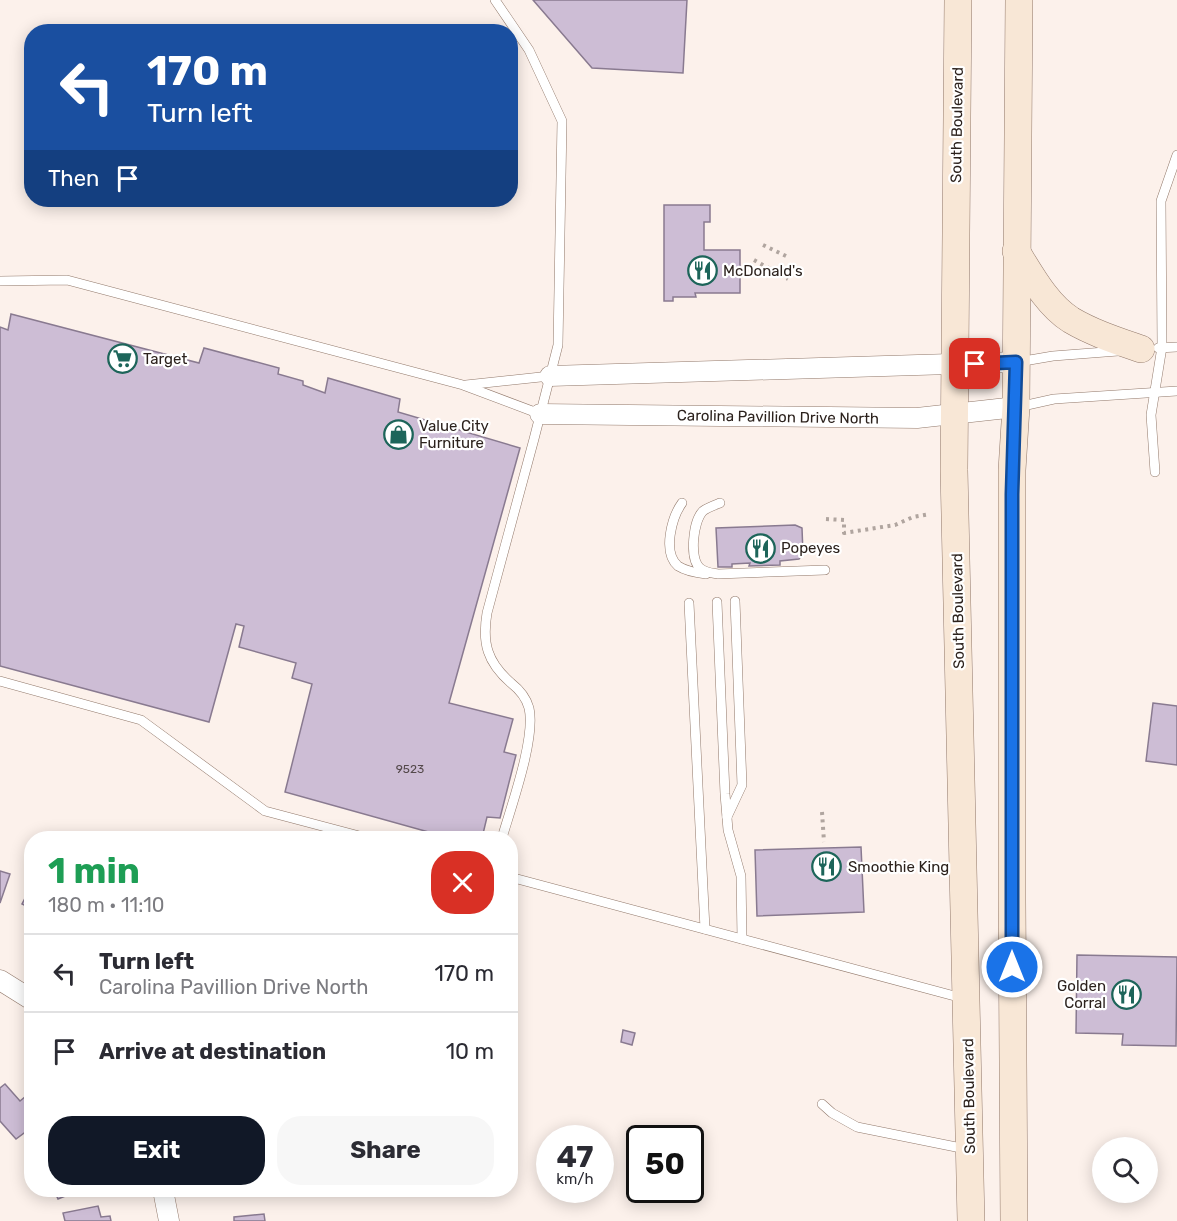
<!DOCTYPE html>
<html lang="en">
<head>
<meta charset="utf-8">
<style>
  :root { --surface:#fff; --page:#f7f7f7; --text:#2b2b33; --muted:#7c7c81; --line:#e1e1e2; --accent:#111827 }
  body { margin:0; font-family:Rubik,sans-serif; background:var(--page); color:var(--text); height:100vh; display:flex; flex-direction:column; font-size:22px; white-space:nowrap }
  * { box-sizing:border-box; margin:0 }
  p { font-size:20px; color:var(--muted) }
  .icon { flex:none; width:33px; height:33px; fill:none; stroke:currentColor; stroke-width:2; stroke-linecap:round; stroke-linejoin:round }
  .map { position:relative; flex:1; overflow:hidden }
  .panel { position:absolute; left:24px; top:831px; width:494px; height:366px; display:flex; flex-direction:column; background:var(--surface); border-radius:24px; box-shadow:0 3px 15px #0003 }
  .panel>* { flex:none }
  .top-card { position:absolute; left:24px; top:24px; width:494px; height:183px; border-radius:24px; box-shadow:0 3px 15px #0003; background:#1a4fa0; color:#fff; overflow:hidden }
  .tools { position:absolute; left:1092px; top:1137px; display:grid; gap:12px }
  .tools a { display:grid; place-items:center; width:66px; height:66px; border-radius:50%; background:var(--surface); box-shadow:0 3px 15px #0003; font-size:30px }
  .speed { position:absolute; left:536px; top:1125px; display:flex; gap:12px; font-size:30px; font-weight:700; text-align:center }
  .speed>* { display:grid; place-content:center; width:78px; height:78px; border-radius:50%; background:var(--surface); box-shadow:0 3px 15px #0003; line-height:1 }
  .speed small { font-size:15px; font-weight:400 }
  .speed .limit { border:3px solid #111; border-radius:9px; background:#fff; color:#111 }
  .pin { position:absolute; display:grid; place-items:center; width:51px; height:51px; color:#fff; margin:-26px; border-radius:12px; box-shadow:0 3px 9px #0006 }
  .me { position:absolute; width:66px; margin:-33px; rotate:0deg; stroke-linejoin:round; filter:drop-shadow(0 0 4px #0008) }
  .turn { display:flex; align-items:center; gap:21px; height:126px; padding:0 24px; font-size:27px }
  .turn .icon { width:78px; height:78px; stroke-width:2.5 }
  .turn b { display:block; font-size:42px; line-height:51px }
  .then { display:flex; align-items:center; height:57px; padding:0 24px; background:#0003; gap:12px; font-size:22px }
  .round { display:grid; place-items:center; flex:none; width:63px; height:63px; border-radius:24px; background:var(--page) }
  .head { display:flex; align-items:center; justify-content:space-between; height:102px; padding:0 24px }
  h1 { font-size:36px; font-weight:700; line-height:45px; color:#1e9e55 }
  .button { display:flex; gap:12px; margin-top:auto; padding:12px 24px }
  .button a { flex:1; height:69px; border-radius:24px; background:var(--accent); color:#fff; font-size:24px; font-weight:700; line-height:69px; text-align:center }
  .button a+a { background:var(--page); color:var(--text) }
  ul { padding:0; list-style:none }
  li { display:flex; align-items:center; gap:18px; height:78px; padding:0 24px; border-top:2px solid var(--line) }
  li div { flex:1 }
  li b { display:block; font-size:22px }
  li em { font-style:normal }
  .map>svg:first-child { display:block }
  .building { fill:#cdbdd5; stroke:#897a90; stroke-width:1.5 }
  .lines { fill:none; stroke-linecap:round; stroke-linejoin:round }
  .service-casing { stroke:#92796b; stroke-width:10 }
  .minor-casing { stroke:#92796b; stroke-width:21 }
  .secondary-casing { stroke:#92796b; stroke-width:28 }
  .path { stroke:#b0a59f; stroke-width:4; stroke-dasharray:3 4.5; stroke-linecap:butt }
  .service { stroke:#fff; stroke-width:9 }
  .minor { stroke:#fff; stroke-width:20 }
  .secondary { stroke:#f8e7d6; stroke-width:27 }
  .route-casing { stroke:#114b97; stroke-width:15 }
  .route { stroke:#1a73e8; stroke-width:10 }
  .labels { text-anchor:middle; stroke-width:4.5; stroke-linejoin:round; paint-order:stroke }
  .number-label { font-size:12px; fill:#54494b }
  .street-label { font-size:15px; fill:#2c221d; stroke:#fff }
  .poi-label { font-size:15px; fill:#2c221d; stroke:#fff; text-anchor:start }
</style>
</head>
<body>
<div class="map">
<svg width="1177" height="1221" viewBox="0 0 1177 1221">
  <rect width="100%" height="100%" fill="#fcf1eb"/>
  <g class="building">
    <polygon points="533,0 687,0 683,73 592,68"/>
    <polygon points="664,205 710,205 710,222 704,222 704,250 740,250 740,293 695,293 696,297 673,297 673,301 664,301"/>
    <polygon points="11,314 199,363 204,348 279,368 278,374 303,381 303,385 325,393 328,378 400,399 398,412 520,448 449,703 513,719 504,752 516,755 500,818 487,817 482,838 450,838 285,792 312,684 292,678 296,663 239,647 244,626 236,624 209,722 0,666 0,327 8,330"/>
    <polygon points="795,525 802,528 803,554 799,559 780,561 780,565 749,566 750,563 732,564 732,567 718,567 716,528"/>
    <polygon points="1153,703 1177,706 1177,765 1146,761"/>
    <polygon points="861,847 864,912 757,916 755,850"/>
    <polygon points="0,871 10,874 0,903"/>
    <polygon points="32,885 32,909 22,904"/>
    <polygon points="1077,955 1177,957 1176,1046 1122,1045 1123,1034 1076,1033"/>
    <polygon points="623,1030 635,1033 632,1045 621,1042"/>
    <polygon points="5,1084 20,1101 32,1091 32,1127 16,1139 0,1121 0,1088"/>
    <polygon points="54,1190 80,1190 58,1199"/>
    <polygon points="98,1206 101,1217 110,1216 111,1221 65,1221 63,1213"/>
    <polygon points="264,1214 265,1221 234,1221 234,1217"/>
  </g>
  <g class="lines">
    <defs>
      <g id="service">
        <path d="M495 0 529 50 562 121 558 345 534 439 487 613C482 643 487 662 511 683 520 690 526 697 529 708 536 738 511 807 502 838"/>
        <polyline points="0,281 67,280 463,385 540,414"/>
        <polyline points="1158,348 1177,347"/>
        <polyline points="1018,362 1053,356 1118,351"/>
        <polyline points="466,385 550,376"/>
        <polyline points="1018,407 1054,399 1177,391"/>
        <polyline points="1155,472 1151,415 1162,347 1161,201 1177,155"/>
        <path d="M682 503C672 517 662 552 678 566 686 571 697 573 706 574"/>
        <path d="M720 503C715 505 707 508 703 511 693 521 689 559 700 568 706 573 712 573 718 574L825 570"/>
        <polyline points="717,602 725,794 728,830 741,876 742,939"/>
        <polyline points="689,603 705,929"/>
        <polyline points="0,681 141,720 265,811 367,838"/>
        <polyline points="727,817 742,785 735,601"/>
        <polyline points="510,877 962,998"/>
        <polyline points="822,1104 832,1113 857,1127 966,1149"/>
      </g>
      <g id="minor">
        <polyline points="550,376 1016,362"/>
        <polyline points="540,414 917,418 1016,407"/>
        <polyline points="0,980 32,1000"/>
        <polyline points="163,1190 169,1221"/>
      </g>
      <g id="secondary">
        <polyline points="958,0 954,470 971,1221"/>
        <path d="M1016 251C1031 275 1047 305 1071 320 1093 333 1118 341 1141 349"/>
        <polyline points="1014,1221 1012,900 1012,470 1016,407 1019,0"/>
      </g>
    </defs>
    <use href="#service" class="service-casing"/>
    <use href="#minor" class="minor-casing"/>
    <use href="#secondary" class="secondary-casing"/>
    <g class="path">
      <polyline points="763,245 788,257"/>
      <polyline points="754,260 788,279"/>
      <polyline points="826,519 844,520 844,533 895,525 913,517 930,514"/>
      <polyline points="822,812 824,842"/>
    </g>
    <use href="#service" class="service"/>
    <use href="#minor" class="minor"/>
    <use href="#secondary" class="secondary"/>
  </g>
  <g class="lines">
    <defs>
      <polyline id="route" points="975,364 1016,362 1012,494 1012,967"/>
    </defs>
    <use href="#route" class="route-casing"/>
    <use href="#route" class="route"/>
  </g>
  <defs>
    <symbol id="restaurant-ring" viewBox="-11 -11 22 22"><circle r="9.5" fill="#fff" stroke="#1d655a" stroke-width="1.5"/><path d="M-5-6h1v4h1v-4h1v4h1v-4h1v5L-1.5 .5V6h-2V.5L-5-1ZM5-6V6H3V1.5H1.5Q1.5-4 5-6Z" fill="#1d655a"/></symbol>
    <symbol id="supermarket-ring" viewBox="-11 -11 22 22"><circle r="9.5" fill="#fff" stroke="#1d655a" stroke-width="1.5"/><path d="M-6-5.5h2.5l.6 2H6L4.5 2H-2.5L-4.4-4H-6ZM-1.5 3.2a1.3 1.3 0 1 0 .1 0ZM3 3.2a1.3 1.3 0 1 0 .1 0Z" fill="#1d655a"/></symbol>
    <symbol id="shop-ring" viewBox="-11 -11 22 22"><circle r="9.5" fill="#fff" stroke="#1d655a" stroke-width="1.5"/><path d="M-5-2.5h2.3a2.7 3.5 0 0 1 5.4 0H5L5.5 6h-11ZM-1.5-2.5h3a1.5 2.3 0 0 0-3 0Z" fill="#1d655a"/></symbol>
  </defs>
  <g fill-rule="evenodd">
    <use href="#restaurant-ring" x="686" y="254" width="33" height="33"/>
    <use href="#supermarket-ring" x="106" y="342" width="33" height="33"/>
    <use href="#shop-ring" x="382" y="418" width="33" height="33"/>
    <use href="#restaurant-ring" x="744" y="532" width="33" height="33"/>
    <use href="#restaurant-ring" x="810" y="850" width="33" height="33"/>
    <use href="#restaurant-ring" x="1110" y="978" width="33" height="33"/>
  </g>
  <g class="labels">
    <g class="number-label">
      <text x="410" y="773">9523</text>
    </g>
    <g class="street-label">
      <text transform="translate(957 125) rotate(-89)" y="5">South Boulevard</text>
      <text transform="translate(778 417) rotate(1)" y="5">Carolina Pavillion Drive North</text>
      <text transform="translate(958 611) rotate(-91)" y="5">South Boulevard</text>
      <text transform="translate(969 1096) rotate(-91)" y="5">South Boulevard</text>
    </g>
    <g class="poi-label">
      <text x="723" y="276">McDonald's</text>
      <text x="143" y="364">Target</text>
      <text x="419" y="431">Value City<tspan x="419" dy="17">Furniture</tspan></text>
      <text x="781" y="553">Popeyes</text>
      <text x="848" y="872">Smoothie King</text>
      <text x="1106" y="991" text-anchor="end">Golden<tspan x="1106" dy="17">Corral</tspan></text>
    </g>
  </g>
</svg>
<div class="tools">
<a><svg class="icon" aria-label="search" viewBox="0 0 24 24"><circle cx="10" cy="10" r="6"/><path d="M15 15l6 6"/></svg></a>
</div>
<div class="speed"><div>47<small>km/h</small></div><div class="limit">50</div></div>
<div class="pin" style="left:975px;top:364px;background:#d93025"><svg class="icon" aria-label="arrive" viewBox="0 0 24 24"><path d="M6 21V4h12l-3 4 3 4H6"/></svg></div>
<svg class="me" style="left:1012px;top:967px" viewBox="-20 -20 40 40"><circle r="17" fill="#1a73e8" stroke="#fff" stroke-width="3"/><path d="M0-11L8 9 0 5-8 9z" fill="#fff"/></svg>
<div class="top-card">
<div class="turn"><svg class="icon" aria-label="left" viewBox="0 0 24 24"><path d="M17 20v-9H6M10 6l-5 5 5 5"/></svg><div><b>170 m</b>Turn left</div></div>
<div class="then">Then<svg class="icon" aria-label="arrive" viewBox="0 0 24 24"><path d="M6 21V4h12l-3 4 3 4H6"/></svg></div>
</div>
<section class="panel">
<div class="head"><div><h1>1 min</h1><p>180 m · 11:10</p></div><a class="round" style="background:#d93025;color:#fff"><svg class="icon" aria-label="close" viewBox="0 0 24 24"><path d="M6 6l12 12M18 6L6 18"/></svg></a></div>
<ul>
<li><svg class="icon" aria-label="left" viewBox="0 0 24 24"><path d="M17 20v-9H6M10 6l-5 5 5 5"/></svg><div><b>Turn left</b><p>Carolina Pavillion Drive North</p></div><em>170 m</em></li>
<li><svg class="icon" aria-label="arrive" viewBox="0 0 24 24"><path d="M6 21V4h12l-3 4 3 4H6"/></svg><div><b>Arrive at destination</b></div><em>10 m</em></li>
</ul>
<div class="button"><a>Exit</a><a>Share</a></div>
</section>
</div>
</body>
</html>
